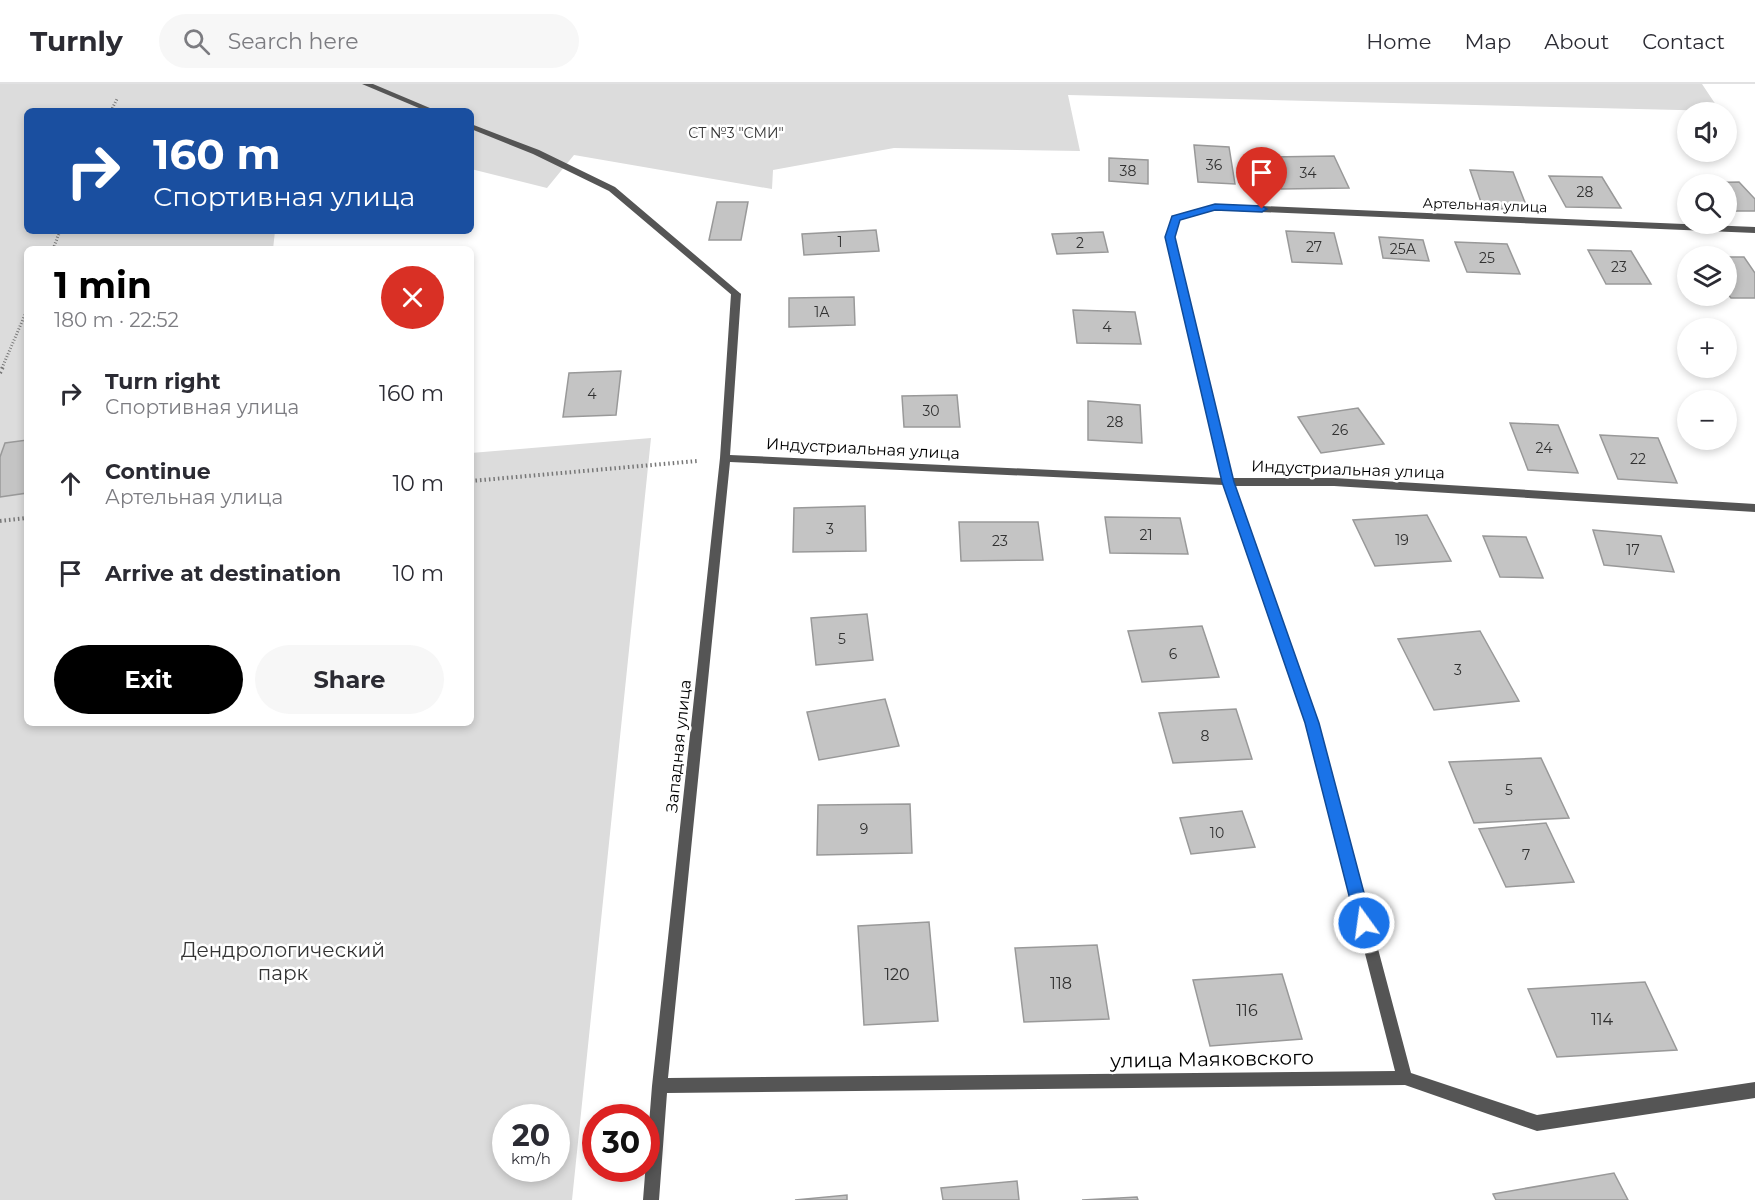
<!DOCTYPE html>
<html lang="en">
<head>
<meta charset="utf-8">
<style>
  :root { --surface:#fff; --page:#f7f7f7; --text:#2b2b33; --muted:#7c7c81; --line:#e1e1e2; --accent:#000 }
  body { margin:0; font-family:Montserrat,sans-serif; background:var(--page); color:var(--text); height:100vh; display:flex; flex-direction:column; font-size:22px; white-space:nowrap }
  * { box-sizing:border-box; margin:0 }
  p { font-size:20px; color:var(--muted) }
  .icon { flex:none; width:33px; height:33px; fill:none; stroke:currentColor; stroke-width:2; stroke-linecap:round; stroke-linejoin:round }
  .map { position:relative; flex:1; overflow:hidden }
  .side { position:absolute; left:24px; top:162px; width:450px; height:480px; display:flex; flex-direction:column; background:var(--surface); border-radius:9px; box-shadow:0 3px 9px #0003 }
  .side>* { flex:none }
  .guide { position:absolute; left:24px; top:24px; width:450px; height:126px; border-radius:9px; box-shadow:0 3px 9px #0003; background:#1a4fa0; color:#fff; overflow:hidden }
  .controls { position:absolute; left:1677px; top:18px; display:grid; gap:12px }
  .controls a { display:grid; place-items:center; width:60px; height:60px; border-radius:50%; background:var(--surface); box-shadow:0 3px 9px #0003; font-size:30px }
  .speed { position:absolute; left:492px; top:1020px; display:flex; gap:12px; font-size:30px; font-weight:700; text-align:center }
  .speed>* { display:grid; place-content:center; width:78px; height:78px; border-radius:50%; background:var(--surface); box-shadow:0 3px 9px #0003; line-height:1 }
  .speed small { font-size:15px; font-weight:400 }
  .speed .limit { border:9px solid #d22; background:#fff; color:#111 }
  .pin { position:absolute; display:grid; place-items:center; width:51px; height:51px; color:#fff; margin:-62px -26px; border-radius:50% 50% 50% 0; rotate:-45deg; box-shadow:0 0 6px #0007 }
  .pin .icon { rotate:45deg }
  .me { position:absolute; width:66px; margin:-33px; rotate:346deg; stroke-linejoin:round; filter:drop-shadow(0 0 4px #0008) }
  .turn { display:flex; align-items:center; gap:21px; height:126px; padding:0 30px; font-size:27px }
  .turn .icon { width:78px; height:78px; stroke-width:2.5 }
  .turn b { display:block; font-size:42px; line-height:51px }
  .round { display:grid; place-items:center; flex:none; width:63px; height:63px; border-radius:32px; background:var(--page) }
  .summary { display:flex; align-items:center; justify-content:space-between; height:102px; padding:0 30px }
  h1 { font-size:36px; font-weight:700; line-height:45px; color:var(--accent) }
  .cta { display:flex; gap:12px; margin-top:auto; padding:12px 30px }
  .cta a { flex:1; height:69px; border-radius:36px; background:var(--accent); color:#fff; font-size:24px; font-weight:700; line-height:69px; text-align:center }
  .cta a+a { background:var(--page); color:var(--text) }
  ul { padding:0; list-style:none }
  li { display:flex; align-items:center; gap:18px; height:90px; padding:0 30px }
  li div { flex:1 }
  li b { display:block; font-size:22px }
  li em { font-style:normal }
  header { display:flex; align-items:center; gap:36px; box-sizing:border-box; height:84px; padding:0 30px; background:var(--surface); border-bottom:2px solid var(--line) }
  header strong { font-size:28px }
  nav { display:flex; gap:33px; margin-inline-start:auto; font-size:21px }
  .search { width:420px; height:54px; background:var(--page); display:flex; align-items:center; gap:15px; box-sizing:border-box; padding:0 21px; border-radius:33px; color:var(--muted); font-size:22px }
  .map>svg:first-child { display:block }
  .green { fill:#dcdcdc; fill-rule:evenodd }
  .building { fill:#c4c4c4; stroke:#999; stroke-width:1.5 }
  .lines { fill:none; stroke-linecap:round; stroke-linejoin:round }
  .path-far1 { stroke:#777; stroke-width:3; stroke-dasharray:1 2; stroke-linecap:butt }
  .path { stroke:#777; stroke-width:4; stroke-dasharray:1.5 3; stroke-linecap:butt }
  .lane { fill:#555; fill-rule:evenodd }
  .street { fill:#555; fill-rule:evenodd }
  .route { fill:#1a73e8; stroke:#114b97; stroke-width:1.5 }
  .labels { text-anchor:middle; stroke-width:5; stroke-linejoin:round; paint-order:stroke }
  .far-park-label { font-size:14px; fill:#333; stroke:#fff }
  .number-label { font-size:14px; fill:#313131 }
  .far-street-label { font-size:14px; fill:#000; stroke:#fff }
  .street-label { font-size:16px; fill:#000; stroke:#fff }
  .near-number-label { font-size:16px; fill:#313131 }
  .near-park-label { font-size:20px; fill:#333; stroke:#fff }
  .near-street-label { font-size:20px; fill:#000; stroke:#fff }
</style>
</head>
<body>
<header>
<strong>Turnly</strong>
<div class="search"><svg class="icon" aria-label="search" viewBox="0 0 24 24"><circle cx="10" cy="10" r="6"/><path d="M15 15l6 6"/></svg>Search here</div>
<nav><a>Home</a><a>Map</a><a>About</a><a>Contact</a></nav>
</header>
<div class="map">
<svg width="1755" height="1116" viewBox="0 0 1755 1116">
  <rect width="100%" height="100%" fill="#fff"/>
  <path class="green" d="M0 0H1702L1720 27 1068 11 1080 67 894 64 773 86 772 105 574 71 547 104 471 85V27H27V147H275L273 165H27V639H471V369L651 354 572 1116H0ZM506 1034H556V1084H506Z"/>
  <g class="building">
    <polygon points="1194,61 1229,63 1235,100 1198,98"/>
    <polygon points="1334,72 1349,104 1281,105 1268,73"/>
    <polygon points="1109,74 1148,76 1148,100 1109,97"/>
    <polygon points="1470,86 1513,88 1528,126 1483,124"/>
    <polygon points="1549,92 1602,93 1621,124 1566,123"/>
    <polygon points="1739,98 1755,115 1755,127 1726,127 1726,100 1690,99"/>
    <polygon points="717,118 748,118 741,156 709,156"/>
    <polygon points="876,146 879,167 804,171 802,150"/>
    <polygon points="1286,147 1334,149 1342,180 1292,178"/>
    <polygon points="1103,148 1108,168 1057,170 1052,150"/>
    <polygon points="1379,153 1423,156 1429,177 1383,174"/>
    <polygon points="1455,158 1507,160 1520,190 1467,188"/>
    <polygon points="1588,166 1631,167 1651,200 1606,200"/>
    <polygon points="1726,173 1744,173 1755,189 1755,214 1731,214 1726,208"/>
    <polygon points="854,213 855,241 789,243 789,214"/>
    <polygon points="1073,226 1135,228 1141,260 1077,259"/>
    <polygon points="621,287 616,331 563,333 569,289"/>
    <polygon points="957,311 960,343 904,343 902,312"/>
    <polygon points="1088,317 1140,321 1142,359 1088,356"/>
    <polygon points="1358,324 1384,360 1321,369 1298,333"/>
    <polygon points="1510,339 1558,341 1578,389 1528,386"/>
    <polygon points="1600,351 1658,354 1677,399 1618,395"/>
    <polygon points="27,356 27,409 0,413 0,373 5,359"/>
    <polygon points="865,422 866,467 793,468 794,424"/>
    <polygon points="1427,431 1451,477 1375,482 1353,436"/>
    <polygon points="1105,433 1180,434 1188,470 1110,469"/>
    <polygon points="959,438 1038,438 1043,476 961,477"/>
    <polygon points="1593,446 1661,452 1674,488 1604,481"/>
    <polygon points="1483,452 1526,453 1543,494 1500,493"/>
    <polygon points="867,530 873,576 816,581 811,534"/>
    <polygon points="1202,542 1219,593 1142,598 1128,547"/>
    <polygon points="1480,547 1519,617 1434,626 1398,555"/>
    <polygon points="885,615 899,662 819,676 807,628"/>
    <polygon points="1236,625 1252,675 1173,679 1159,629"/>
    <polygon points="1541,674 1569,734 1474,739 1449,678"/>
    <polygon points="910,720 912,769 817,771 818,721"/>
    <polygon points="1242,727 1255,763 1191,770 1180,734"/>
    <polygon points="1546,739 1574,798 1506,803 1479,745"/>
    <polygon points="929,838 938,937 864,941 858,842"/>
    <polygon points="1097,861 1109,935 1024,938 1015,864"/>
    <polygon points="1282,890 1302,955 1210,962 1193,896"/>
    <polygon points="1645,898 1677,966 1557,973 1528,905"/>
    <polygon points="1614,1089 1628,1116 1496,1116 1493,1110"/>
    <polygon points="1017,1097 1019,1116 943,1116 941,1104"/>
    <polygon points="847,1111 847,1116 795,1116"/>
    <polygon points="1137,1113 1138,1116 1082,1116"/>
  </g>
  <g class="lines">
    <g class="path-far1">
      <polyline points="111,27 117,15"/>
      <polyline points="53,165 60,147"/>
      <polyline points="2,284 27,226"/>
    </g>
    <g class="path">
      <polyline points="0,289 3,283"/>
      <polyline points="471,397 697,377"/>
      <polyline points="0,437 27,434"/>
    </g>
    <g class="lane">
      <polygon points="362,0 373,0 437,27 426,27"/>
      <polygon points="471,40 539,66 615,103 741,210 736,213 733,212 609,107 533,70 471,45"/>
    </g>
    <path class="street" d="M1215 120 1755 143V149L1215 126 1180 136 1174 153 1233 394H1334L1755 420V428L1334 402H1235L1318 639 1411 989 1537 1031 1755 998V1014L1537 1047 1405 1001 667 1009 659 1116H643L652 1002 720 374 731 210 736 207 741 210 730 371 1222 394 1166 153 1173 132ZM730 378 1224 401 1306 639 1395 987 668 994Z"/>
  </g>
  <polygon class="route" points="1215,120 1262,122 1267,125 1262,128 1215,126 1180,136 1175,153 1234,398 1319,639 1372,839 1370,844 1364,846 1358,844 1356,839 1305,639 1222,398 1165,153 1172,132"/>
  <g class="labels">
    <g class="far-park-label">
      <text x="736" y="54">СТ №3 "СМИ"</text>
    </g>
    <g class="number-label">
      <text x="1214" y="86">36</text>
      <text x="1128" y="92">38</text>
      <text x="1308" y="94">34</text>
      <text x="1585" y="113">28</text>
      <text x="840" y="163">1</text>
      <text x="1080" y="164">2</text>
      <text x="1314" y="168">27</text>
      <text x="1403" y="170">25А</text>
      <text x="1487" y="179">25</text>
      <text x="1619" y="188">23</text>
      <text x="822" y="233">1А</text>
      <text x="1107" y="248">4</text>
      <text x="592" y="315">4</text>
      <text x="931" y="332">30</text>
      <text x="1115" y="343">28</text>
      <text x="1340" y="351">26</text>
      <text x="1544" y="369">24</text>
      <text x="1638" y="380">22</text>
      <text x="830" y="450">3</text>
      <text x="1146" y="456">21</text>
      <text x="1402" y="461">19</text>
      <text x="1000" y="462">23</text>
      <text x="1633" y="471">17</text>
      <text x="842" y="560">5</text>
      <text x="1173" y="575">6</text>
      <text x="1458" y="591">3</text>
      <text x="1205" y="657">8</text>
      <text x="1509" y="711">5</text>
      <text x="864" y="750">9</text>
      <text x="1217" y="754">10</text>
      <text x="1526" y="776">7</text>
    </g>
    <g class="far-street-label">
      <text transform="translate(1485 121) rotate(2)" y="5">Артельная улица</text>
    </g>
    <g class="street-label">
      <text transform="translate(863 364) rotate(3)" y="6">Индустриальная улица</text>
      <text transform="translate(1348 385) rotate(2)" y="6">Индустриальная улица</text>
      <text transform="translate(678 662) rotate(-84)" y="6">Западная улица</text>
    </g>
    <g class="near-number-label">
      <text x="897" y="896">120</text>
      <text x="1061" y="905">118</text>
      <text x="1247" y="932">116</text>
      <text x="1602" y="941">114</text>
    </g>
    <g class="near-park-label">
      <text x="283" y="873">Дендрологический<tspan x="283" dy="23">парк</tspan></text>
    </g>
    <g class="near-street-label">
      <text transform="translate(1212 975) rotate(-1)" y="7">улица Маяковского</text>
    </g>
  </g>
</svg>
<div class="controls">
<a><svg class="icon" aria-label="sound" viewBox="0 0 24 24"><path d="M4 9h4l5-4v14l-5-4H4zM17 9q2 3 0 6"/></svg></a>
<a><svg class="icon" aria-label="search" viewBox="0 0 24 24"><circle cx="10" cy="10" r="6"/><path d="M15 15l6 6"/></svg></a>
<a><svg class="icon" aria-label="layers" viewBox="0 0 24 24"><path d="M12 4l9 5-9 5-9-5zM3 14l9 5 9-5"/></svg></a>
<a>+</a>
<a>−</a>
</div>
<div class="speed"><div>20<small>km/h</small></div><div class="limit">30</div></div>
<div class="pin" style="left:1262px;top:125px;background:#d93025"><svg class="icon" aria-label="arrive" viewBox="0 0 24 24"><path d="M6 21V4h12l-3 4 3 4H6"/></svg></div>
<svg class="me" style="left:1364px;top:839px" viewBox="-20 -20 40 40"><circle r="17" fill="#1a73e8" stroke="#fff" stroke-width="3"/><path d="M0-11L8 9 0 5-8 9z" fill="#fff"/></svg>
<div class="guide">
<div class="turn"><svg class="icon" aria-label="right" viewBox="0 0 24 24"><path d="M7 20v-9h11M14 6l5 5-5 5"/></svg><div><b>160 m</b>Спортивная улица</div></div>
</div>
<section class="side">
<div class="summary"><div><h1>1 min</h1><p>180 m · 22:52</p></div><a class="round" style="background:#d93025;color:#fff"><svg class="icon" aria-label="close" viewBox="0 0 24 24"><path d="M6 6l12 12M18 6L6 18"/></svg></a></div>
<ul>
<li><svg class="icon" aria-label="right" viewBox="0 0 24 24"><path d="M7 20v-9h11M14 6l5 5-5 5"/></svg><div><b>Turn right</b><p>Спортивная улица</p></div><em>160 m</em></li>
<li><svg class="icon" aria-label="ahead" viewBox="0 0 24 24"><path d="M12 20V5M6 11l6-6 6 6"/></svg><div><b>Continue</b><p>Артельная улица</p></div><em>10 m</em></li>
<li><svg class="icon" aria-label="arrive" viewBox="0 0 24 24"><path d="M6 21V4h12l-3 4 3 4H6"/></svg><div><b>Arrive at destination</b></div><em>10 m</em></li>
</ul>
<div class="cta"><a>Exit</a><a>Share</a></div>
</section>
</div>
</body>
</html>
